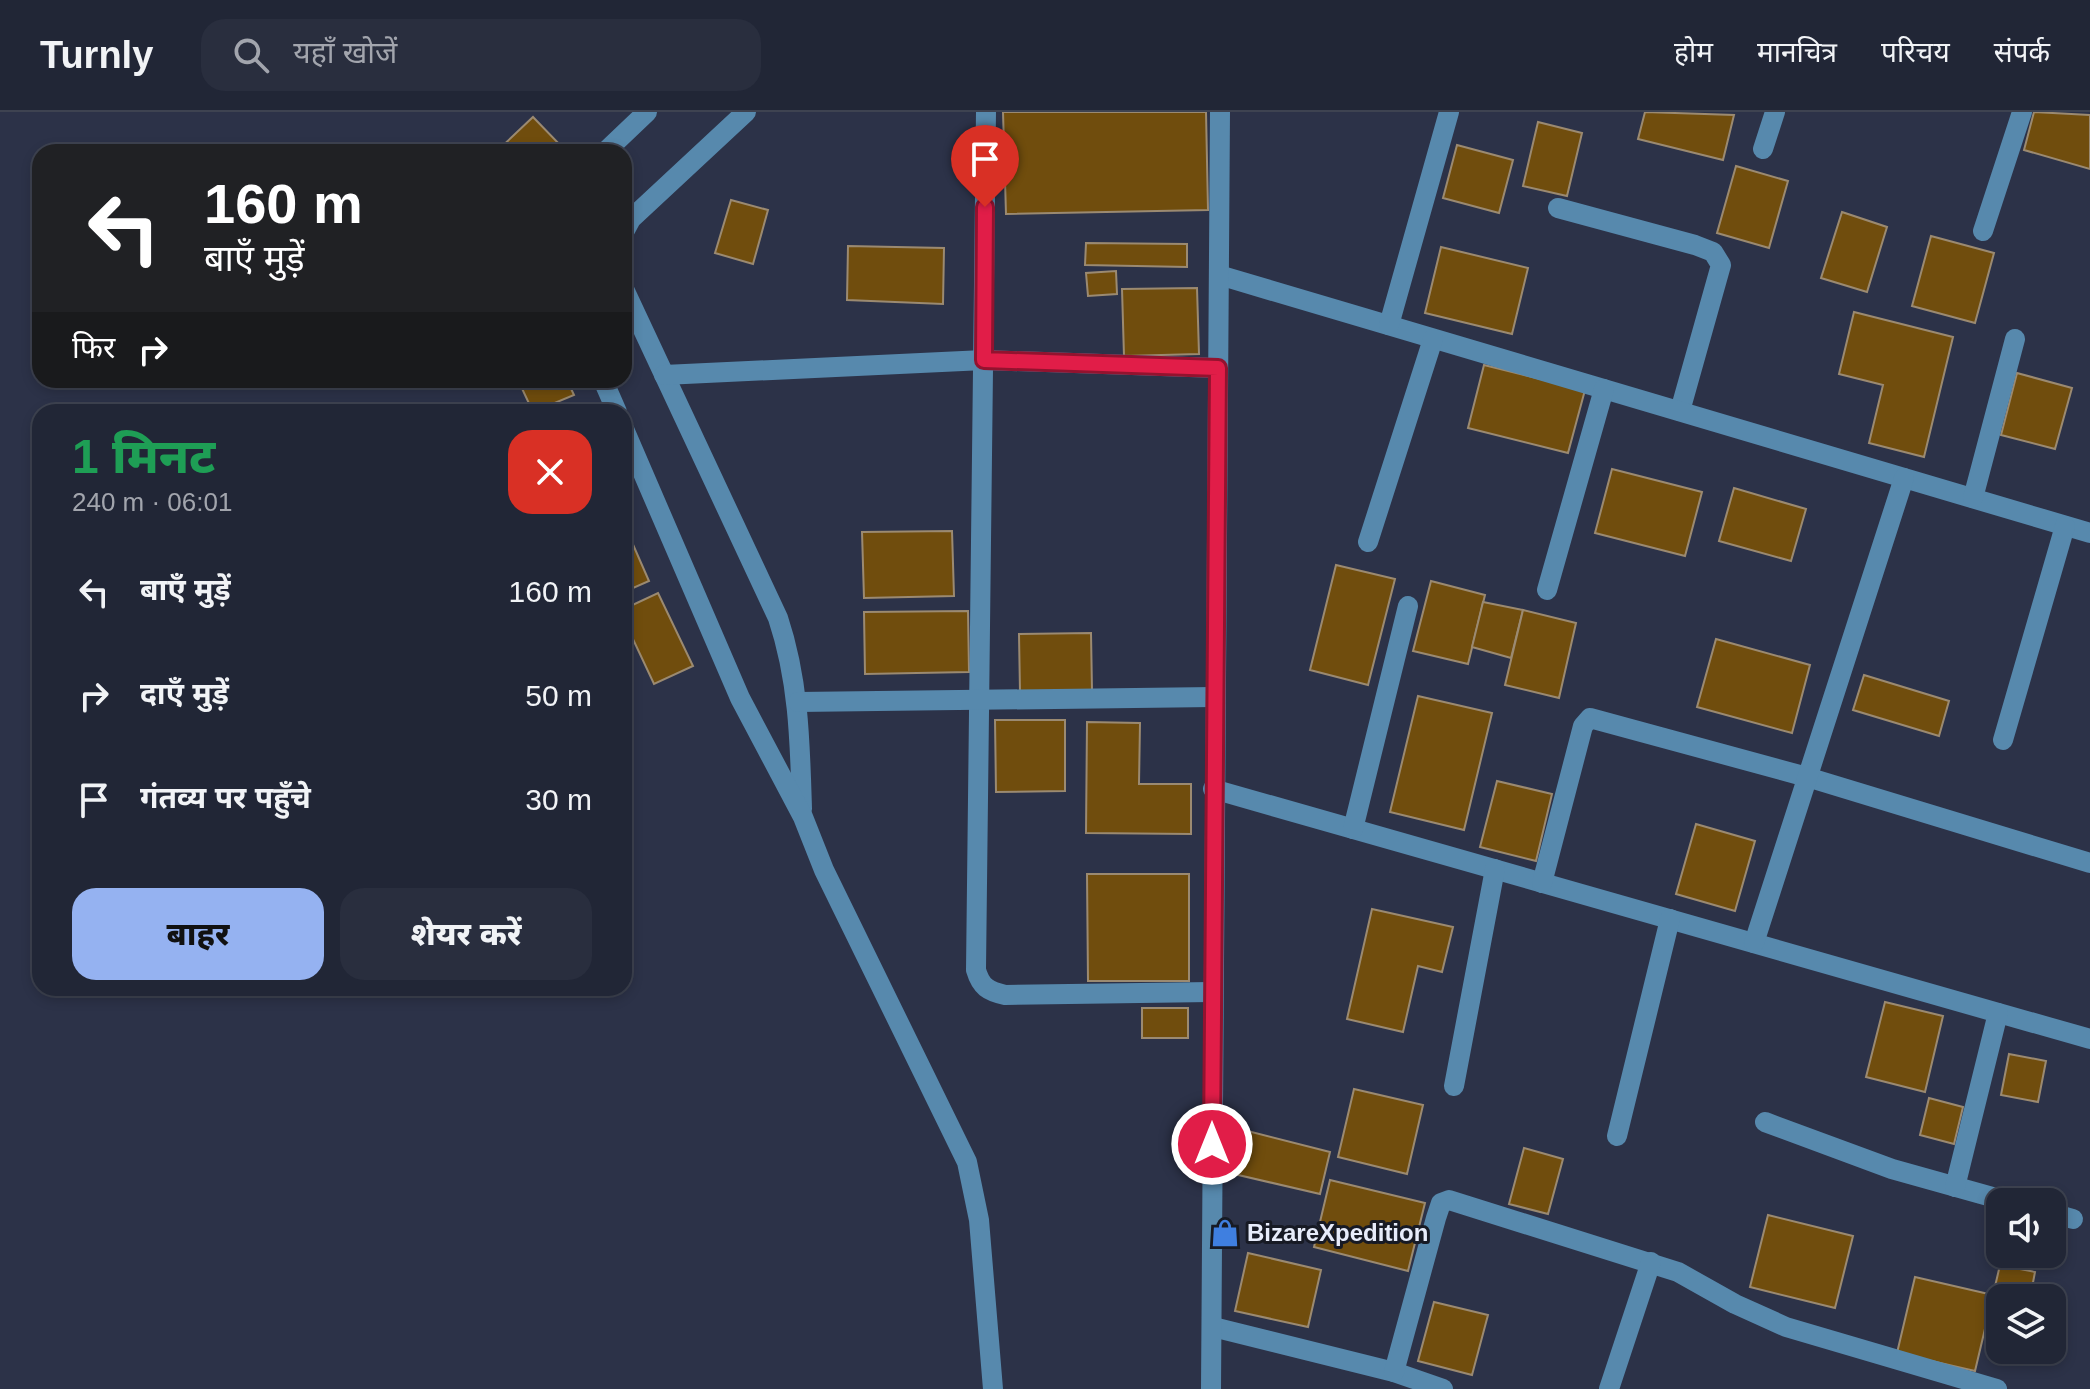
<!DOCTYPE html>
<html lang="hi">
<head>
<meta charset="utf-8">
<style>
  :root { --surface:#212636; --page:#292e3e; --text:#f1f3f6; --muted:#a2a5ad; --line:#3e4351; --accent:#95b2f1 }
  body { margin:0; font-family:Helvetica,"Noto Sans Devanagari",sans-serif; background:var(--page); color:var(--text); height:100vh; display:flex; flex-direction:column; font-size:30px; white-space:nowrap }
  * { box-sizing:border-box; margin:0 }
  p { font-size:26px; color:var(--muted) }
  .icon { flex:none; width:44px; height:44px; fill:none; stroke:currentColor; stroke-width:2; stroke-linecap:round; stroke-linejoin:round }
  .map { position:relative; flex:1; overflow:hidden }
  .panel { position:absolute; left:32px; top:292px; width:600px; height:592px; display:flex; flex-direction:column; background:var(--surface); border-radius:24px; box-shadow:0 4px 12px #0003,0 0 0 2px var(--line) }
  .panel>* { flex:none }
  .hud { position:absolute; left:32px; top:32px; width:600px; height:244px; border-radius:24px; box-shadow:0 4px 12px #0003,0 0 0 2px var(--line); background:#202124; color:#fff; overflow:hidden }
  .controls { position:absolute; left:1986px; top:1076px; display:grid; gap:16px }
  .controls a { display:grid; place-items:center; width:80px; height:80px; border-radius:16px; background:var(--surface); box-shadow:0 4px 12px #0003,0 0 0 2px var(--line); font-size:40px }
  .pin { position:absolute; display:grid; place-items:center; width:68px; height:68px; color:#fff; margin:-82px -34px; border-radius:50% 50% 50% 0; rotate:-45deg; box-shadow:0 0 8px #0007 }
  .pin .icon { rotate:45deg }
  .me { position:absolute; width:88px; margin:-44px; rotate:0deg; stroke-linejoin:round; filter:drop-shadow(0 0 6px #0008) }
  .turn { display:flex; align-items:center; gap:28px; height:168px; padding:0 40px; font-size:36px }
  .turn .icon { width:104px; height:104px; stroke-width:2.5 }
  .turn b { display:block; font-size:56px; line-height:68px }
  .then { display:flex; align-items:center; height:76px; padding:0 40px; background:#0003; gap:16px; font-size:30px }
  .round { display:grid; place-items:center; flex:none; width:84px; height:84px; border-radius:24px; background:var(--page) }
  .headline { display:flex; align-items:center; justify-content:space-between; height:136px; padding:0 40px }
  h1 { font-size:48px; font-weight:800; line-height:60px; color:#1e9e55 }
  .cta { display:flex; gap:16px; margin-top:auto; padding:16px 40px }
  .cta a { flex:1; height:92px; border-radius:24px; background:var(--accent); color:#111; font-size:32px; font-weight:800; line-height:92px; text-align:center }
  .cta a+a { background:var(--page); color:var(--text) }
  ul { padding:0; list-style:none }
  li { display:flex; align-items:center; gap:24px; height:104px; padding:0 40px }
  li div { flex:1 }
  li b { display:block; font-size:30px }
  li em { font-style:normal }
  header { display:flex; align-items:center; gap:48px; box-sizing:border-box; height:112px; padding:0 40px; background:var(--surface); border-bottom:2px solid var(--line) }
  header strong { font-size:38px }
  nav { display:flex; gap:44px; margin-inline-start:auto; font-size:28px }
  .search { width:560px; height:72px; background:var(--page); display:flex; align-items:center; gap:20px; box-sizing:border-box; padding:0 28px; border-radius:24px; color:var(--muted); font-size:30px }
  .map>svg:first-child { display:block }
  .building { fill:#704d0d; stroke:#9b8a71; stroke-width:2 }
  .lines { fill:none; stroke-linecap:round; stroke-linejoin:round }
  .minor { stroke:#5789ad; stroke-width:20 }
  .route-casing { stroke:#92132f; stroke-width:20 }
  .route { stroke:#e11d48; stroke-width:14 }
  .labels { text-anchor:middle; stroke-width:6; stroke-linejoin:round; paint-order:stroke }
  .poi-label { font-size:24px; font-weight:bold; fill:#e7ecfa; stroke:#171a24; text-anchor:start }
</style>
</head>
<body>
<header>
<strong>Turnly</strong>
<div class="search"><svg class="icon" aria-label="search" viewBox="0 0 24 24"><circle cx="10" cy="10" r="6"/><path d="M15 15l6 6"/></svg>यहाँ खोजें</div>
<nav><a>होम</a><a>मानचित्र</a><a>परिचय</a><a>संपर्क</a></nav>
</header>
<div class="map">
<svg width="2090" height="1277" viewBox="0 0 2090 1277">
  <rect width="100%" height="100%" fill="#2c3248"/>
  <g class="building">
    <polygon points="1003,0 1206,0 1208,98 1006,102"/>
    <polygon points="1645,0 1734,3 1723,48 1638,27"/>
    <polygon points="2034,0 2090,3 2090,57 2024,38"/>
    <polygon points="533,5 564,37 496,40"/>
    <polygon points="1538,10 1582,21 1567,84 1523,74"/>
    <polygon points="1457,33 1513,48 1499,101 1443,86"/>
    <polygon points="1736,54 1788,69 1769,136 1717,121"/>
    <polygon points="731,88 768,98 753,152 715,141"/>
    <polygon points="1842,100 1887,115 1867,180 1821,166"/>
    <polygon points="1931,124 1994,141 1975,211 1912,194"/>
    <polygon points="1086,131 1187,132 1187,155 1085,153"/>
    <polygon points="848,134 944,136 943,192 847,188"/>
    <polygon points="1441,135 1528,156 1512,222 1425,201"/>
    <polygon points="1116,159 1117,182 1088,184 1086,161"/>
    <polygon points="1197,176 1199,242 1124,244 1122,177"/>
    <polygon points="1854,200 1953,225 1924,345 1869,331 1883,273 1839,262"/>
    <polygon points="1484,253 1585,278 1568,341 1468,316"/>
    <polygon points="2017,261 2072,276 2055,337 2001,323"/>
    <polygon points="518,268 567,268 574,283 533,300"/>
    <polygon points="1612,357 1702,380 1685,444 1595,421"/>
    <polygon points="1734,376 1806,397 1791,449 1719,429"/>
    <polygon points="624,412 649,469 624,480"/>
    <polygon points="952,419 954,484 864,486 862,420"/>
    <polygon points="1336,453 1395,467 1368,573 1310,558"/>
    <polygon points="1431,469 1485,483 1468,552 1413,539"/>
    <polygon points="658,481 693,554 654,572 624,508 624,497"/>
    <polygon points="1483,490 1523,498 1511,546 1472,535"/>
    <polygon points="1523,498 1576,511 1559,586 1505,573"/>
    <polygon points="968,499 969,560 865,562 864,500"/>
    <polygon points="1091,521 1092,579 1020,580 1019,522"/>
    <polygon points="1716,527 1810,553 1792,621 1697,595"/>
    <polygon points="1864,563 1949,589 1939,624 1853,598"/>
    <polygon points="1418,584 1492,601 1464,718 1390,700"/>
    <polygon points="995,608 1065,608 1065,679 996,680"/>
    <polygon points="1087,610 1140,611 1139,672 1191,672 1191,722 1086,721"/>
    <polygon points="1497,669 1552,682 1536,749 1480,735"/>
    <polygon points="1696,712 1755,729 1735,799 1676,782"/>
    <polygon points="1087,762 1189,762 1189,869 1088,869"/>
    <polygon points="1372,797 1453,815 1442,860 1418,854 1403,920 1347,907"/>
    <polygon points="1885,890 1943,904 1925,980 1866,965"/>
    <rect x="1142" y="896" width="46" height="30"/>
    <polygon points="2009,942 2046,949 2038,990 2001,983"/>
    <polygon points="1354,977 1423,993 1407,1062 1338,1045"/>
    <polygon points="1929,986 1963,995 1954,1032 1920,1023"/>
    <polygon points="1232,1015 1330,1040 1320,1082 1221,1059"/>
    <polygon points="1524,1036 1563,1047 1548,1102 1509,1092"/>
    <polygon points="1330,1068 1425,1091 1408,1159 1314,1135"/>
    <polygon points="1768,1103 1853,1124 1835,1196 1750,1175"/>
    <polygon points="1248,1141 1321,1158 1308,1215 1235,1199"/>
    <polygon points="2000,1153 2035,1160 2030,1186 1993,1183"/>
    <polygon points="1915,1165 1993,1183 1975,1259 1897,1241"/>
    <polygon points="1434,1190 1488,1203 1472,1263 1418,1249"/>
  </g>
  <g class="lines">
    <g class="minor">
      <path d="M986 0 976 858C981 875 988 879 1005 883L1211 880"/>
      <polyline points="1763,37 1775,0"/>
      <polyline points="605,40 647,0"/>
      <polyline points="1558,96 1695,133 1713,140 1721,153 1680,299"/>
      <polyline points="1983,119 2022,0"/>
      <polyline points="624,120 631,107 746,0"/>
      <polyline points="1219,163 2090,421"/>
      <path d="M624 177 778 506C799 569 800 631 802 697"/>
      <polyline points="1389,213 1449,0"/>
      <polyline points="664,263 984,248 1218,256"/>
      <polyline points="603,268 617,300"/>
      <polyline points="624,317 740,586 803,705 824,758 967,1050 979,1108 993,1277"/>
      <polyline points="1973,386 2015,227"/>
      <polyline points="1368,430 1433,227"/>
      <polyline points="1547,478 1604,277"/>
      <polyline points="798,590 1214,585"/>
      <polyline points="2003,628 2065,414"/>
      <polyline points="1213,677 2090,927"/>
      <polyline points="1353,717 1408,494"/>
      <polyline points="1542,771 1583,614 1590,606 1807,665 2090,751"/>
      <polyline points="1754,831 1904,366"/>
      <polyline points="1454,974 1495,757"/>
      <polyline points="1765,1010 1892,1057 2010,1090"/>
      <polyline points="1617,1024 1670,807"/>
      <polyline points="1955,1075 1998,901"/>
      <polyline points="2052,1101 2073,1107"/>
      <polyline points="1213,1215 1394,1260 1443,1277"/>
      <polyline points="1394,1260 1436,1106 1441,1091 1449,1088 1678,1160 1735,1192 1786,1215 1997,1277"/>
      <polyline points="1211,1277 1220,0"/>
      <polyline points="1609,1277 1651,1150"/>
    </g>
  </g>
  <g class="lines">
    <defs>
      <polyline id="route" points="985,95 984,248 1218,256 1212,1032"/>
    </defs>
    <use href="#route" class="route-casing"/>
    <use href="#route" class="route"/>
  </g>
  <defs>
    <symbol id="shop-bare" viewBox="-9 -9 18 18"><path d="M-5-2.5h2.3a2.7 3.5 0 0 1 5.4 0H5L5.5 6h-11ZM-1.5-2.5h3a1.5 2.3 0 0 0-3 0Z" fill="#3f7fe0" stroke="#171a24" stroke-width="2.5" paint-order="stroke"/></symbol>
  </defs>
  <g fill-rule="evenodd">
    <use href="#shop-bare" x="1205" y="1101" width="40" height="40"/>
  </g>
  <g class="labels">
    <g class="poi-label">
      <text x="1247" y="1129">BizareXpedition</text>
    </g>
  </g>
</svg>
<div class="controls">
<a><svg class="icon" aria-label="sound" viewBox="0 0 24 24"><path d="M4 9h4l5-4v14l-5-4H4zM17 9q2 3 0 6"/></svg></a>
<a><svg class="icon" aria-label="layers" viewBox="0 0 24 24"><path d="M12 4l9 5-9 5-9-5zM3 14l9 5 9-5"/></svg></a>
</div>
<div class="pin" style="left:985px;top:95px;background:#d93025"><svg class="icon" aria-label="arrive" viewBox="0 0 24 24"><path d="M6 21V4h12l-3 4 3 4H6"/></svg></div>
<svg class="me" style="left:1212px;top:1032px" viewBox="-20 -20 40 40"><circle r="17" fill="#e11d48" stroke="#fff" stroke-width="3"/><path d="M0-11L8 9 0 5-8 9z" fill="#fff"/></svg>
<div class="hud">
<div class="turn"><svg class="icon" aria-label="left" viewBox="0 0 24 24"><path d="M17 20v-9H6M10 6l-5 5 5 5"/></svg><div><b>160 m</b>बाएँ मुड़ें</div></div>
<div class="then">फिर<svg class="icon" aria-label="right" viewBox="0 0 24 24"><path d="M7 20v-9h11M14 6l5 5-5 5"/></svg></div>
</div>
<section class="panel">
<div class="headline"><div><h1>1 मिनट</h1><p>240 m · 06:01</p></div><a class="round" style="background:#d93025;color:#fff"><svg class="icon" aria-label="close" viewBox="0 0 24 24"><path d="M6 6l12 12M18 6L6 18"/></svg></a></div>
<ul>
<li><svg class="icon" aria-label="left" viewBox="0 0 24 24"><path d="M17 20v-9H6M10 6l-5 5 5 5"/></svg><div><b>बाएँ मुड़ें</b></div><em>160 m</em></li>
<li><svg class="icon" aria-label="right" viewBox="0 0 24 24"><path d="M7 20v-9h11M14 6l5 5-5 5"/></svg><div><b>दाएँ मुड़ें</b></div><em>50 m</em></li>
<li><svg class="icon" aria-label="arrive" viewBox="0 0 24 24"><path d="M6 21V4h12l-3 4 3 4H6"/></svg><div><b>गंतव्य पर पहुँचे</b></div><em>30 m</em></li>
</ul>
<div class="cta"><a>बाहर</a><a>शेयर करें</a></div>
</section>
</div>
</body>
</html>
